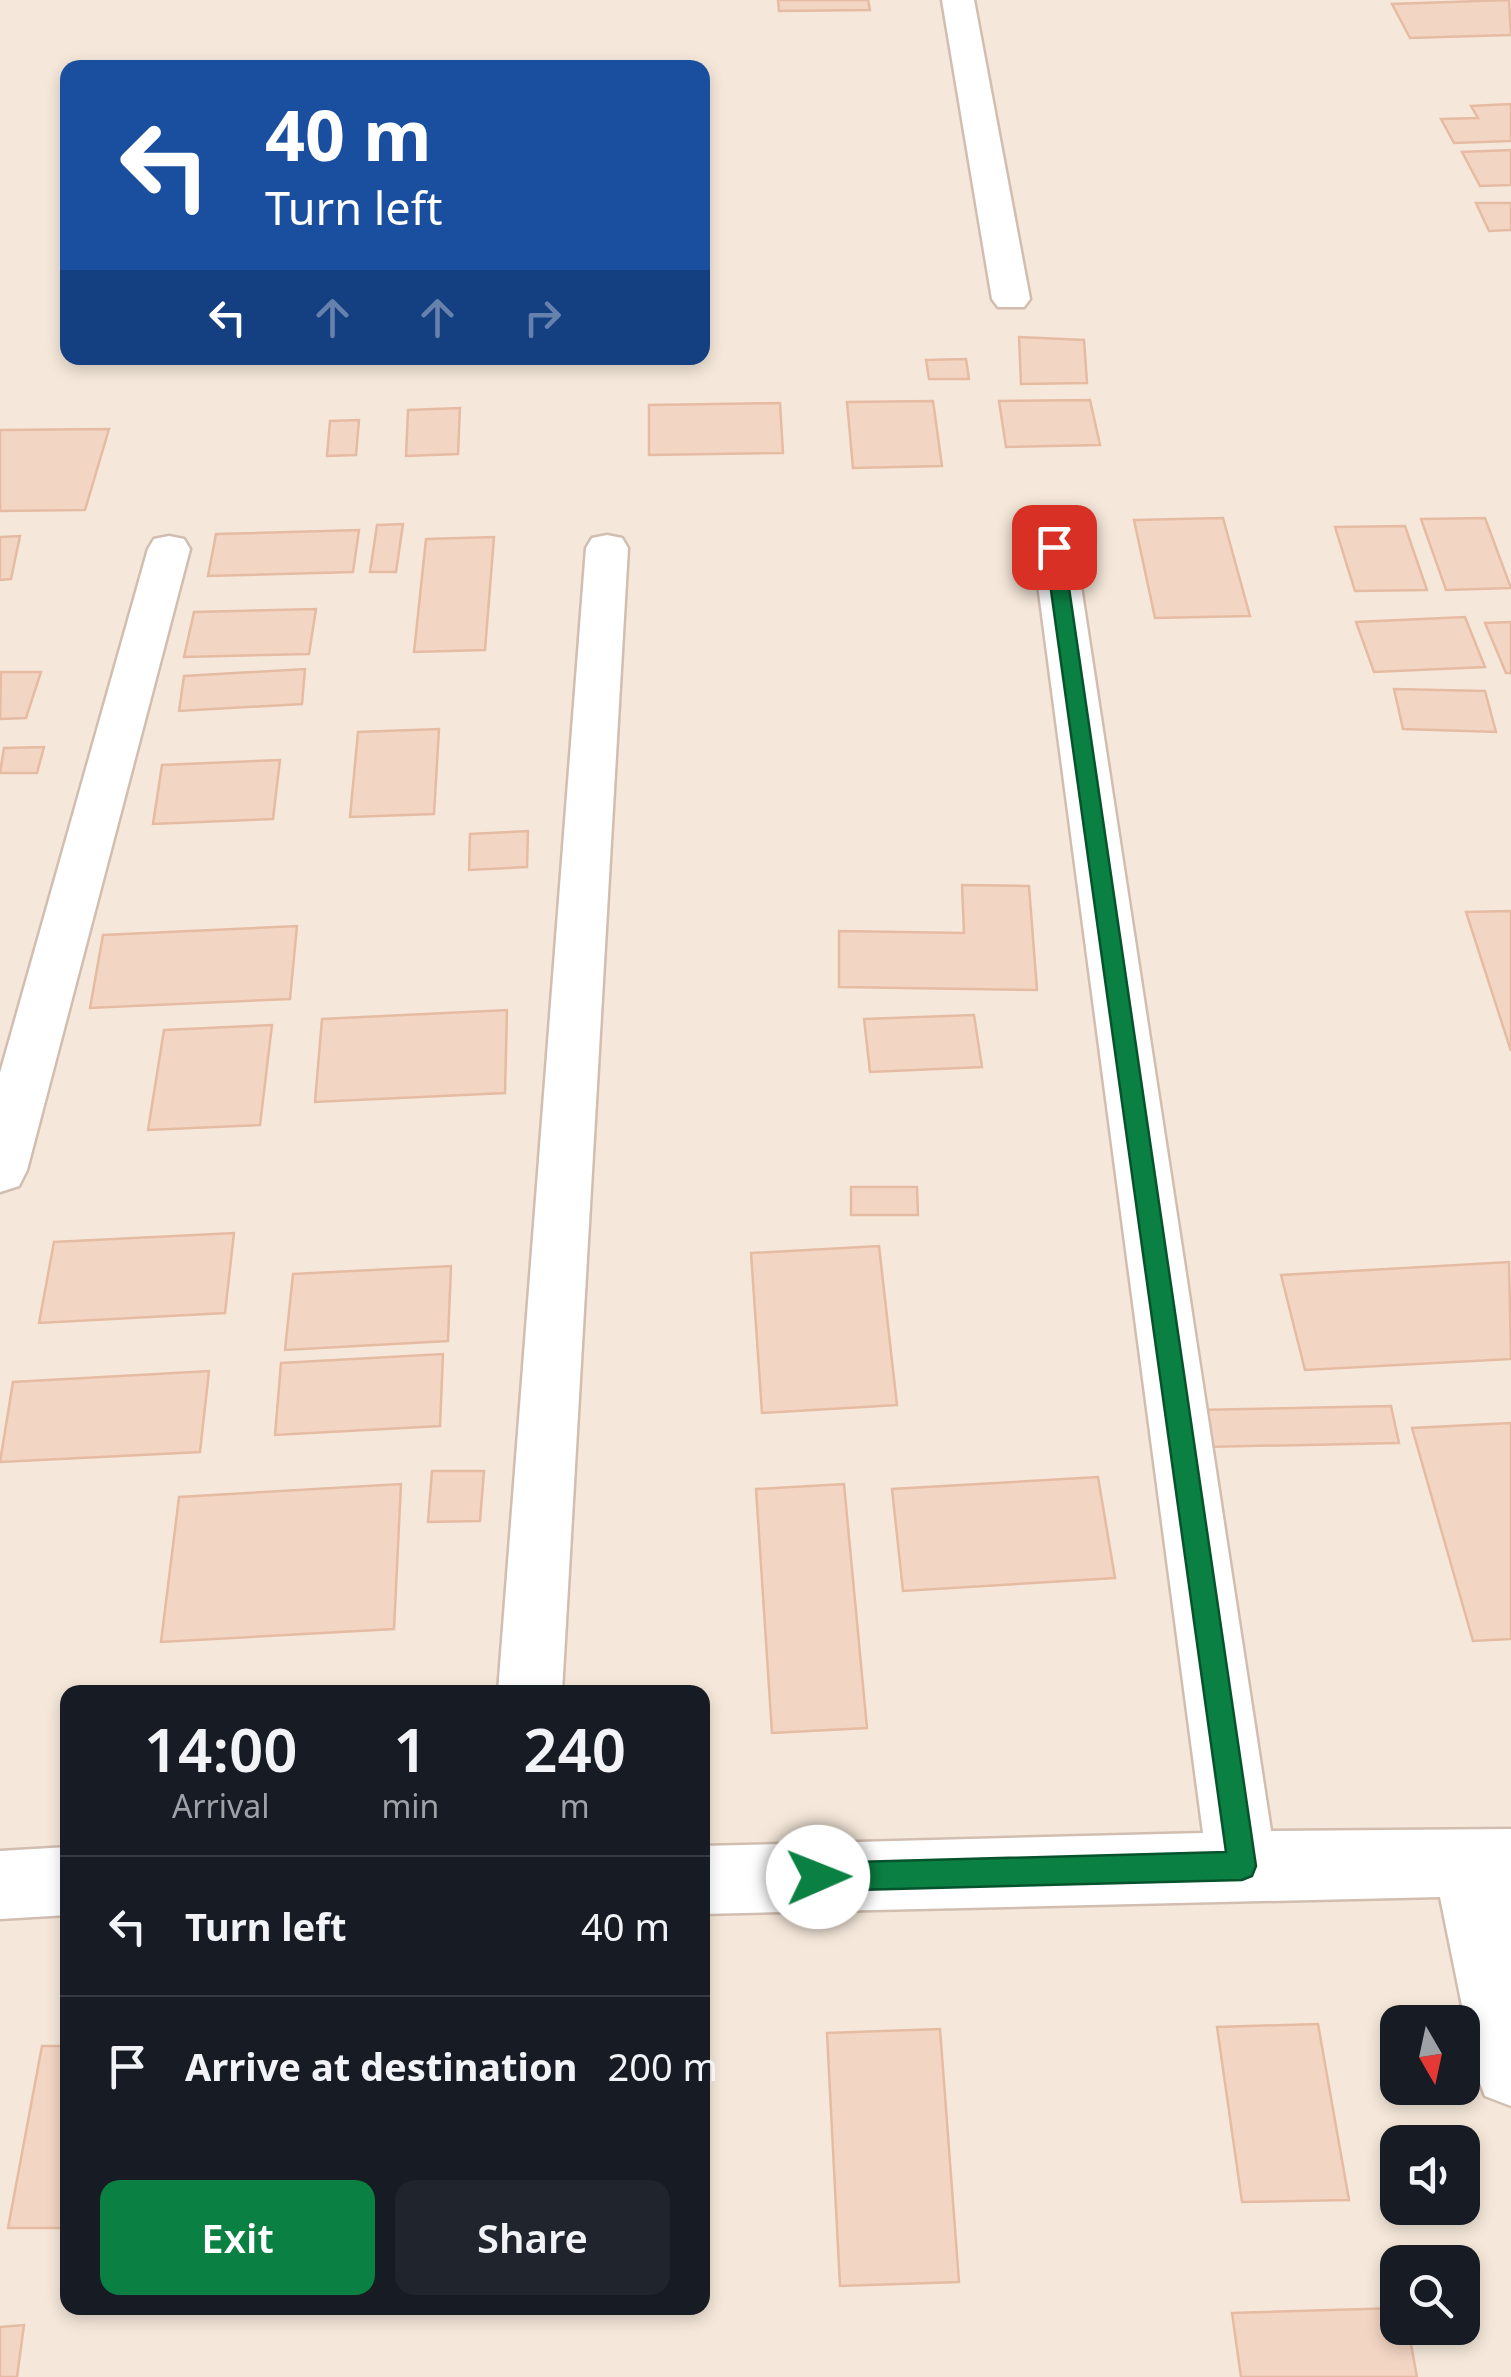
<!DOCTYPE html>
<html lang="en">
<head>
<meta charset="utf-8">
<style>
  :root { --surface:#171b24; --page:#20242c; --text:#f1f3f6; --muted:#9ea1a6; --line:#363941; --accent:#0b8043 }
  body { margin:0; font-family:"Noto Sans",sans-serif; background:var(--page); color:var(--text); height:100vh; display:flex; flex-direction:column; font-size:38px; white-space:nowrap }
  * { box-sizing:border-box; margin:0 }
  p { font-size:32px; color:var(--muted) }
  .icon { flex:none; width:55px; height:55px; fill:none; stroke:currentColor; stroke-width:2; stroke-linecap:round; stroke-linejoin:round }
  .map { position:relative; flex:1; overflow:hidden }
  .sheet { position:absolute; left:60px; top:1685px; width:650px; height:630px; display:flex; flex-direction:column; background:var(--surface); border-radius:20px; box-shadow:0 5px 15px #0003 }
  .sheet>* { flex:none }
  .banner { position:absolute; left:60px; top:60px; width:650px; height:305px; border-radius:20px; box-shadow:0 5px 15px #0003; background:#1a4fa0; color:#fff; overflow:hidden }
  .needle { width:65px; rotate:171deg }
  .fabs { position:absolute; left:1380px; top:2005px; display:grid; gap:20px }
  .fabs a { display:grid; place-items:center; width:100px; height:100px; border-radius:20px; background:var(--surface); box-shadow:0 5px 15px #0003; font-size:50px }
  .pin { position:absolute; display:grid; place-items:center; width:85px; height:85px; color:#fff; margin:-42px; border-radius:20px; box-shadow:0 5px 15px #0006 }
  .me { position:absolute; width:110px; margin:-55px; rotate:89deg; stroke-linejoin:round; filter:drop-shadow(0 0 8px #0008) }
  .turn { display:flex; align-items:center; gap:35px; height:210px; padding:0 40px; font-size:45px }
  .turn .icon { width:130px; height:130px; stroke-width:2.5 }
  .turn b { display:block; font-size:70px; line-height:85px }
  .lanes { display:flex; align-items:center; height:95px; padding:0 40px; background:#0003; justify-content:center; gap:50px; direction:ltr }
  .lanes .off { opacity:.35 }
  .eta { display:flex; justify-content:space-evenly; align-items:center; height:170px; text-align:center }
  .eta b { font-size:60px; font-weight:600; line-height:70px }
  .action { display:flex; gap:20px; margin-top:auto; padding:20px 40px }
  .action a { flex:1; height:115px; border-radius:20px; background:var(--accent); color:#fff; font-size:40px; font-weight:600; line-height:115px; text-align:center }
  .action a+a { background:var(--page); color:var(--text) }
  ul { padding:0; list-style:none }
  li { display:flex; align-items:center; gap:30px; height:140px; padding:0 40px; border-top:2px solid var(--line) }
  li div { flex:1 }
  li b { display:block; font-size:38px }
  li em { font-style:normal }
  .map>svg:first-child { display:block }
  .residential { fill:#f5e8da; fill-rule:evenodd }
  .building { fill:#f3d5c3; stroke:#e6bba3; stroke-width:2.5 }
  .lines { fill:none; stroke-linecap:round; stroke-linejoin:round }
  .minor-casing { stroke:#d1beb0; stroke-width:5 }
  .minor { fill:#fff; fill-rule:evenodd }
  .route { fill:#0b8043; stroke:#07532c; stroke-width:2.5 }
</style>
</head>
<body>
<div class="map">
<svg width="1511" height="2377" viewBox="0 0 1511 2377">
  <rect width="100%" height="100%" fill="#fdf6ec"/>
  <path class="residential" d="M0 0H1511V2377H0ZM68 68H702V358H68ZM68 1692H702V2308H68ZM1398 2022H1462V2088H1398ZM1398 2142H1462V2208H1398ZM1398 2262H1462V2328H1398Z"/>
  <g class="building">
    <polygon points="778,0 868,0 870,10 779,11"/>
    <polygon points="1509,0 1511,35 1410,38 1392,4"/>
    <polygon points="1511,104 1511,141 1454,143 1441,119 1478,118 1471,106"/>
    <polygon points="1511,150 1511,185 1480,186 1462,152"/>
    <polygon points="1476,203 1511,203 1511,230 1489,231"/>
    <polygon points="1019,337 1084,340 1087,383 1021,384"/>
    <polygon points="966,359 969,379 929,379 926,360"/>
    <polygon points="1090,400 1100,445 1006,447 999,401"/>
    <polygon points="933,401 942,466 853,468 847,402"/>
    <polygon points="780,403 783,453 649,455 649,405"/>
    <polygon points="460,408 458,454 406,456 408,410"/>
    <polygon points="359,420 356,455 327,456 330,421"/>
    <polygon points="109,429 85,510 0,511 0,430"/>
    <polygon points="1223,518 1250,616 1155,618 1134,520"/>
    <polygon points="1485,518 1511,588 1446,590 1421,519"/>
    <polygon points="403,524 396,572 370,572 377,525"/>
    <polygon points="1405,526 1427,590 1355,591 1335,527"/>
    <polygon points="359,530 353,572 208,576 216,534"/>
    <polygon points="20,536 11,579 0,580 0,537"/>
    <polygon points="494,537 485,650 414,652 426,539"/>
    <polygon points="316,609 309,654 184,657 194,612"/>
    <polygon points="1465,617 1485,667 1374,672 1356,622"/>
    <polygon points="1511,622 1511,673 1506,673 1485,623"/>
    <polygon points="305,669 302,704 179,711 184,676"/>
    <polygon points="1,672 41,672 26,718 0,719"/>
    <polygon points="1394,689 1485,691 1496,732 1403,729"/>
    <polygon points="439,729 434,814 350,817 358,732"/>
    <polygon points="44,747 37,773 0,773 4,748"/>
    <polygon points="280,760 273,819 153,824 162,765"/>
    <polygon points="528,831 527,867 469,870 470,834"/>
    <polygon points="962,885 1029,886 1037,990 839,987 839,931 964,933"/>
    <polygon points="1511,911 1511,1051 1466,912"/>
    <polygon points="297,926 290,999 90,1008 103,935"/>
    <polygon points="507,1010 505,1093 315,1102 322,1019"/>
    <polygon points="974,1015 982,1067 870,1072 864,1019"/>
    <polygon points="272,1025 260,1125 148,1130 164,1030"/>
    <polygon points="851,1187 917,1187 918,1215 851,1215"/>
    <polygon points="234,1233 225,1313 39,1323 54,1242"/>
    <polygon points="879,1246 897,1405 762,1413 751,1253"/>
    <polygon points="1509,1262 1511,1359 1305,1370 1281,1275"/>
    <polygon points="451,1266 448,1341 285,1350 293,1274"/>
    <polygon points="443,1354 440,1426 275,1435 281,1363"/>
    <polygon points="209,1371 200,1452 0,1462 13,1382"/>
    <polygon points="1391,1406 1399,1443 1203,1447 1196,1410"/>
    <polygon points="1511,1423 1511,1639 1473,1641 1412,1428"/>
    <polygon points="432,1471 484,1471 480,1521 428,1522"/>
    <polygon points="1098,1477 1115,1578 903,1591 892,1489"/>
    <polygon points="401,1484 394,1629 161,1642 179,1497"/>
    <polygon points="844,1484 867,1728 772,1733 756,1489"/>
    <polygon points="1318,2024 1349,2200 1242,2202 1217,2027"/>
    <polygon points="940,2029 959,2282 840,2286 827,2033"/>
    <polygon points="42,2046 68,2046 64,2228 8,2228"/>
    <polygon points="1398,2308 1398,2328 1408,2328 1417,2377 1241,2377 1232,2313"/>
    <polygon points="24,2325 17,2377 0,2377 0,2327"/>
  </g>
  <g class="lines">
    <defs>
      <g id="minor">
        <polygon points="942,0 974,0 1030,299 1024,307 998,307 992,299"/>
        <polygon points="1054,534 1069,537 1075,547 1271,1831 1511,1829 1511,2106 1485,2096 1475,2070 1440,1897 702,1914 702,1846 1203,1833 1033,547 1039,537"/>
        <polygon points="607,535 622,538 628,548 562,1692 498,1692 586,548 592,538"/>
        <polygon points="169,536 184,539 190,549 27,1170 19,1186 0,1192 0,1073 148,549 154,539"/>
        <polygon points="68,1847 68,1915 0,1919 0,1851"/>
      </g>
    </defs>
    <use href="#minor" class="minor-casing"/>
    <use href="#minor" class="minor"/>
  </g>
  <polygon class="route" points="1054,541 1063,547 1256,1866 1252,1876 1242,1880 818,1891 808,1887 804,1877 808,1867 818,1863 1226,1852 1045,547"/>
</svg>
<div class="fabs">
<a><svg class="needle" viewBox="-14 -14 28 28"><path d="M0-13l5 13h-10z" fill="#e53935"/><path d="M0 13l5-13h-10z" fill="#9ea1a6"/></svg></a>
<a><svg class="icon" aria-label="sound" viewBox="0 0 24 24"><path d="M4 9h4l5-4v14l-5-4H4zM17 9q2 3 0 6"/></svg></a>
<a><svg class="icon" aria-label="search" viewBox="0 0 24 24"><circle cx="10" cy="10" r="6"/><path d="M15 15l6 6"/></svg></a>
</div>
<div class="pin" style="left:1054px;top:547px;background:#d93025"><svg class="icon" aria-label="arrive" viewBox="0 0 24 24"><path d="M6 21V4h12l-3 4 3 4H6"/></svg></div>
<svg class="me" style="left:818px;top:1877px" viewBox="-20 -20 40 40"><circle r="19" fill="#fff"/><path d="M0-13L10 11 0 6-10 11z" fill="#0b8043"/></svg>
<div class="banner">
<div class="turn"><svg class="icon" aria-label="left" viewBox="0 0 24 24"><path d="M17 20v-9H6M10 6l-5 5 5 5"/></svg><div><b>40 m</b>Turn left</div></div>
<div class="lanes"><svg class="icon" aria-label="left" viewBox="0 0 24 24"><path d="M17 20v-9H6M10 6l-5 5 5 5"/></svg><svg class="icon off" aria-label="ahead" viewBox="0 0 24 24"><path d="M12 20V5M6 11l6-6 6 6"/></svg><svg class="icon off" aria-label="ahead" viewBox="0 0 24 24"><path d="M12 20V5M6 11l6-6 6 6"/></svg><svg class="icon off" aria-label="right" viewBox="0 0 24 24"><path d="M7 20v-9h11M14 6l5 5-5 5"/></svg></div>
</div>
<section class="sheet">
<div class="eta">
<div><b>14:00</b><p>Arrival</p></div>
<div><b>1</b><p>min</p></div>
<div><b>240</b><p>m</p></div>
</div>
<ul>
<li><svg class="icon" aria-label="left" viewBox="0 0 24 24"><path d="M17 20v-9H6M10 6l-5 5 5 5"/></svg><div><b>Turn left</b></div><em>40 m</em></li>
<li><svg class="icon" aria-label="arrive" viewBox="0 0 24 24"><path d="M6 21V4h12l-3 4 3 4H6"/></svg><div><b>Arrive at destination</b></div><em>200 m</em></li>
</ul>
<div class="action"><a>Exit</a><a>Share</a></div>
</section>
</div>
</body>
</html>
